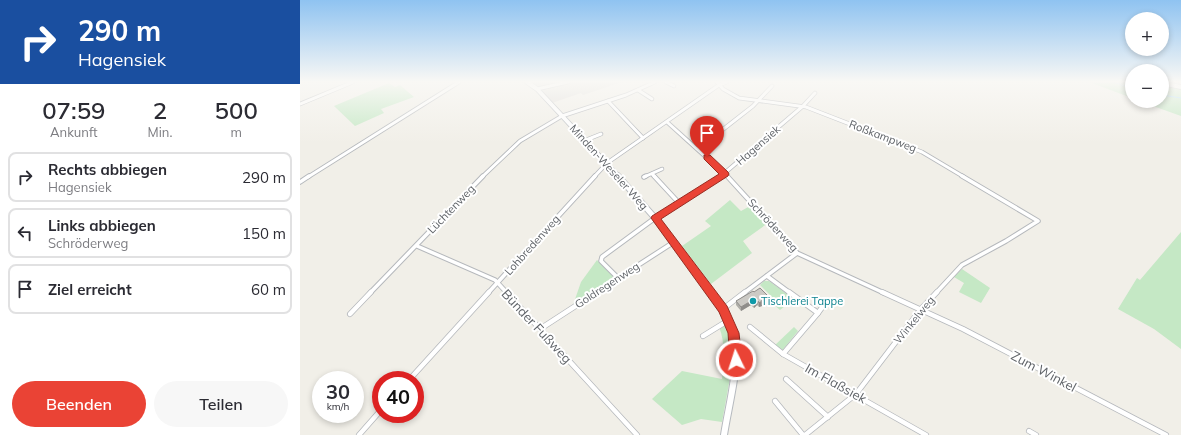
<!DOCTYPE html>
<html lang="de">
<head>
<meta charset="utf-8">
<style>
  :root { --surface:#fff; --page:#f7f7f7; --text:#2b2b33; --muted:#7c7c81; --line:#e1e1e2; --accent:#ea4335 }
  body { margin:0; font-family:Mulish,sans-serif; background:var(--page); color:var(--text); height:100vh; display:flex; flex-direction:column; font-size:15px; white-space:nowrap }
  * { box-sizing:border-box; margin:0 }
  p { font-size:13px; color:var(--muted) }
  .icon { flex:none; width:22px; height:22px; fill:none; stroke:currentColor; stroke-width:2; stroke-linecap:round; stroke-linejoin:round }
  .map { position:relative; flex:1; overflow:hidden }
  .panel { display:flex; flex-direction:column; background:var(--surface); width:300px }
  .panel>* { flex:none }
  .hud { background:#1a4fa0; color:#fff; overflow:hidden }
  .tools { position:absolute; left:825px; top:12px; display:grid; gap:8px }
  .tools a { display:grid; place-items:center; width:44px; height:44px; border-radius:50%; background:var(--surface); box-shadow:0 2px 6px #0003; font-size:20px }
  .speed { position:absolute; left:12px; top:371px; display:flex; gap:8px; font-size:20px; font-weight:700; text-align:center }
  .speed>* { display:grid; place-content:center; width:52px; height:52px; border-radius:50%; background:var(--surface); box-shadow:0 2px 6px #0003; line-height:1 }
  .speed small { font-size:10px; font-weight:400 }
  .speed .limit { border:6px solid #d22; background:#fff; color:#111 }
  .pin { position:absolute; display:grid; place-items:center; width:34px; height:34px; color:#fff; margin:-41px -17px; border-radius:50% 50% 50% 0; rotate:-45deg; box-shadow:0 0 4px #0007 }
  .pin .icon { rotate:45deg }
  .me { position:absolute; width:44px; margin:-22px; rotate:356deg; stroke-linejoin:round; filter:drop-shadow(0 0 3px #0008) }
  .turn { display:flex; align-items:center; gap:14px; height:84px; padding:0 12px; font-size:18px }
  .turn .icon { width:52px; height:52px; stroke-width:2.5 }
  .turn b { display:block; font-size:28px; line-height:34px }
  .eta { display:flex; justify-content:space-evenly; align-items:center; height:68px; text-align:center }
  .eta b { font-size:24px; font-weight:600; line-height:28px }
  .button { display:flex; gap:8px; margin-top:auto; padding:8px 12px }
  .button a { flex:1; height:46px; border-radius:24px; background:var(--accent); color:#fff; font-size:16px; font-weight:600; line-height:46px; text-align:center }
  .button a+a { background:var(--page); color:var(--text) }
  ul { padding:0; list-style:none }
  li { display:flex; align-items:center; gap:12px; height:50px; margin:0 8px 6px; padding:0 4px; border:2px solid var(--line); border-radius:8px }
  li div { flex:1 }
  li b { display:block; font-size:15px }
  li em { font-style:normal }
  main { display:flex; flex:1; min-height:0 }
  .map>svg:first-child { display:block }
  .industrial { fill:#e0deda }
  .green { fill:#c5e8c5 }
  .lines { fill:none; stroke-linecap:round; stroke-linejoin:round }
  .stream { stroke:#aadaff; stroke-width:1 }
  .street-far2-casing { stroke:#b5b8bc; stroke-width:4.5 }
  .street-far1-casing { stroke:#b5b8bc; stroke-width:5.5 }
  .street-casing { stroke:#b5b8bc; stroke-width:6 }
  .secondary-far2-casing { stroke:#b6babf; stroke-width:5.5 }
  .secondary-far1-casing { stroke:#b6babf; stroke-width:7 }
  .secondary-casing { stroke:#b6babf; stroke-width:8 }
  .street-far2 { stroke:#fff; stroke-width:3 }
  .street-far1 { stroke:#fff; stroke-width:3.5 }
  .street { stroke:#fff; stroke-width:4.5 }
  .secondary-far2 { stroke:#fff; stroke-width:4 }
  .secondary-far1 { stroke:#fff; stroke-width:5 }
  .secondary { stroke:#fff; stroke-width:6 }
  .wall { fill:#afaea9 }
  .shaded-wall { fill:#8f8d8a }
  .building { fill:#cccac5; stroke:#8f8d8a }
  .route { fill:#ea4335; stroke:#982c22 }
  .culture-dot { fill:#0f9aa8; stroke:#fff; stroke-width:1.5 }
  .labels { text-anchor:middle; stroke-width:4; stroke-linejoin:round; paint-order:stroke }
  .street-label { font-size:11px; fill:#5f6368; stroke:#fff }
  .culture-label { font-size:11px; fill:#0d838f; stroke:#fff; text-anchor:start }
  .near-street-label { font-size:13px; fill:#5f6368; stroke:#fff }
</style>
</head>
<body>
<main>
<section class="panel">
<div class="hud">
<div class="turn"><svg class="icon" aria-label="right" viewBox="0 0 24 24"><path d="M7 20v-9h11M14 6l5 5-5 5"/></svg><div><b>290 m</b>Hagensiek</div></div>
</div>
<div class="eta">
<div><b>07:59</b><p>Ankunft</p></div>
<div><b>2</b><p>Min.</p></div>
<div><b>500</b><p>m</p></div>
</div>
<ul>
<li><svg class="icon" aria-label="right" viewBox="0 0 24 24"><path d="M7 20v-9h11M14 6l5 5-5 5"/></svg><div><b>Rechts abbiegen</b><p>Hagensiek</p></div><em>290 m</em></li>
<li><svg class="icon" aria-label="left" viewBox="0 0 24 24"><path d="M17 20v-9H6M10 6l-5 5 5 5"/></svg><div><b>Links abbiegen</b><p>Schröderweg</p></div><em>150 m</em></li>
<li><svg class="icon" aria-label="arrive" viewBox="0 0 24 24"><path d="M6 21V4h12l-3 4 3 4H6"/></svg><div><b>Ziel erreicht</b></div><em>60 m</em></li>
</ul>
<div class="button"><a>Beenden</a><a>Teilen</a></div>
</section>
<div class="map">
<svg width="881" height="435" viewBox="0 0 881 435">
  <rect width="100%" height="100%" fill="#f1efe8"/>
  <polygon class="industrial" points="230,82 322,82 283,95 281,93 252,103"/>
  <g class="green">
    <polygon points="788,82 832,82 832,98 789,82"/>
    <polygon points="89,83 95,87 100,85 114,97 81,109 84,113 55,126 34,106"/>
    <polygon points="862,84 881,88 881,116 839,101 862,101"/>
    <polygon points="430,200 441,211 452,205 468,223 443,241 452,253 411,284 382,246 411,226 405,221"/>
    <polygon points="881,232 881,349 854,329 818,309 837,278 840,280"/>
    <polygon points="297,260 313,275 314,278 273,305 281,282"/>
    <polygon points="662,269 690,288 681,303 659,292 664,283 654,277"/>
    <polygon points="464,281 469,281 494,299 480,310 473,304 476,301 460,285"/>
    <path d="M427 323 433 345V361L422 422 401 419 382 425 352 399 382 371 422 379C423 362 426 343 419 327Z"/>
    <polygon points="494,327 498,331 481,352 474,346"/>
  </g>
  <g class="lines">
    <g class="stream">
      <polyline points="812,82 832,88"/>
      <polyline points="862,95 881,98"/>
    </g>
    <defs>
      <g id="street-far2">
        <polyline points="366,82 374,86"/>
        <polyline points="417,82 423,89 439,98 506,107 622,152 664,177"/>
        <polyline points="237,89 268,82"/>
        <polyline points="338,90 352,99"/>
        <polyline points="308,101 343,138"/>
        <polyline points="0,104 53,82"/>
        <polyline points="367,122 428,177"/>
        <polyline points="286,140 301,134"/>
        <polyline points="398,149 453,106 472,86"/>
        <polyline points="352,174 355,177"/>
        <polyline points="8,177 159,82"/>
        <polyline points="182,177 220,141 262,116 326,95 355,82"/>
        <polyline points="294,177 307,163 419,85 427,82"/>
        <polyline points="344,177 362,169"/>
        <polyline points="420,177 503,106 515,93"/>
      </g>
      <g id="street-far1">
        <polyline points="354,176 379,203"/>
        <polyline points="427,176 497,253 584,293"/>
        <polyline points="344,177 346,176"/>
        <polyline points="0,182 9,176"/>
        <polyline points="117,246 195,280 207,293"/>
        <polyline points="467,276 490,293"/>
        <polyline points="318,278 301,261 302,257 355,218 422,176"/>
        <polyline points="70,293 183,176"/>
        <polyline points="188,293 295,176"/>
        <polyline points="295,293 374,242"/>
        <polyline points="444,293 497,253"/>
        <polyline points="636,293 662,265 706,241 738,221 662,176"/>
      </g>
      <g id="street">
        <polyline points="206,292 337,435"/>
        <polyline points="582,292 663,329 866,435"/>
        <polyline points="423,309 445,292"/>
        <polyline points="518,313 526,302"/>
        <polyline points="50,314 71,292"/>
        <polyline points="450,327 483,354 626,435"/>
        <polyline points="240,329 297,292"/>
        <polyline points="403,336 429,320"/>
        <polyline points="483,354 518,313 489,292"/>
        <polyline points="486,379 528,417"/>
        <polyline points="109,380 189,292"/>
        <polyline points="475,401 503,435"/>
        <polyline points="729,431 736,435"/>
        <polyline points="59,435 81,410"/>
        <polyline points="505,435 556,394 621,309 637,292"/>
      </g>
      <g id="secondary-far2">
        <polyline points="227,82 237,89 319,177"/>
        <polyline points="862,83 881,87"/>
      </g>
      <polyline id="secondary-far1" points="318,176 355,218 411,293"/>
      <path id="secondary" d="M410 292C423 309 435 328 436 350 437 376 428 409 424 435"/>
    </defs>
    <use href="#street-far2" class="street-far2-casing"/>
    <use href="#street-far1" class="street-far1-casing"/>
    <use href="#street" class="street-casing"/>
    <use href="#secondary-far2" class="secondary-far2-casing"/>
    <use href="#secondary-far1" class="secondary-far1-casing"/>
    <use href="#secondary" class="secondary-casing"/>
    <use href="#street-far2" class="street-far2"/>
    <use href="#street-far1" class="street-far1"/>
    <use href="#street" class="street"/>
    <use href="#secondary-far2" class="secondary-far2"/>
    <use href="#secondary-far1" class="secondary-far1"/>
    <use href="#secondary" class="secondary"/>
  </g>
  <polygon class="wall" points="454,292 467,299 462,302 462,306 459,307 457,305 454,308 451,305 441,311 436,305 436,301"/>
  <g class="shaded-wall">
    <polygon points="467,295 467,299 462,302 462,306 459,307 459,303 461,299"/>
    <polygon points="451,301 451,305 441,311 441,307"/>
    <polygon points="458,301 457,305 454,308 454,304"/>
  </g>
  <polygon class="building" points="460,288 467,295 461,299 462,301 459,303 458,301 454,304 451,301 441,307 436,301 453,291 454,292"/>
  <linearGradient id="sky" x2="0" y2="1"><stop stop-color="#8fc3f1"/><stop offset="0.57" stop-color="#f9f8f5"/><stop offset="1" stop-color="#f9f8f5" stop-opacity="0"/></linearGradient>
  <rect width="881" height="143" fill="url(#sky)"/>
  <polygon class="route" points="404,155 410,155 428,172 429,174 428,176 361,219 427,306 439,333 442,360 440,364 436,366 432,364 430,360 428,333 419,312 351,218 352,216 419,174 404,159"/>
  <circle class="culture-dot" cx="453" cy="301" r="4"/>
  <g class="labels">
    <g class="street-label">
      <text transform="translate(583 136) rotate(21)" y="4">Roßkampweg</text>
      <text transform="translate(458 145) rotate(-41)" y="4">Hagensiek</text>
      <text transform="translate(309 167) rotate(48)" y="4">Minden-Weseler Weg</text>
      <text transform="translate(151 209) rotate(-46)" y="4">Lüchtenweg</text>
      <text transform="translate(473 225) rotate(47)" y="4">Schröderweg</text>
      <text transform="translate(232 245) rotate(-48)" y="4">Lohbredenweg</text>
      <text transform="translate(307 285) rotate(-33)" y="4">Goldregenweg</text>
      <text transform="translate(614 320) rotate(-51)" y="4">Winkelweg</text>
    </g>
    <g class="culture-label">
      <text x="461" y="305">Tischlerei Tappe</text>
    </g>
    <g class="near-street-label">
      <text transform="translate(237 326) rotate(47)" y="5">Bünder Fußweg</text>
      <text transform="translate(744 371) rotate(28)" y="5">Zum Winkel</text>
      <text transform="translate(536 383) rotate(29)" y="5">Im Flaßsiek</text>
    </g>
  </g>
</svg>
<div class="tools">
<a>+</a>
<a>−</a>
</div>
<div class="speed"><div>30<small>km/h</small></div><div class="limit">40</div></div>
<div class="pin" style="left:407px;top:157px;background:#d93025"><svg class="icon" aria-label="arrive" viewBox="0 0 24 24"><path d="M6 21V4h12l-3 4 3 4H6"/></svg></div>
<svg class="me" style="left:436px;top:360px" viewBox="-20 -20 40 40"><circle r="17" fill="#ea4335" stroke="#fff" stroke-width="3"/><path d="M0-11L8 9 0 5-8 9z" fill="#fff"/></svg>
</div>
</main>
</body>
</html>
